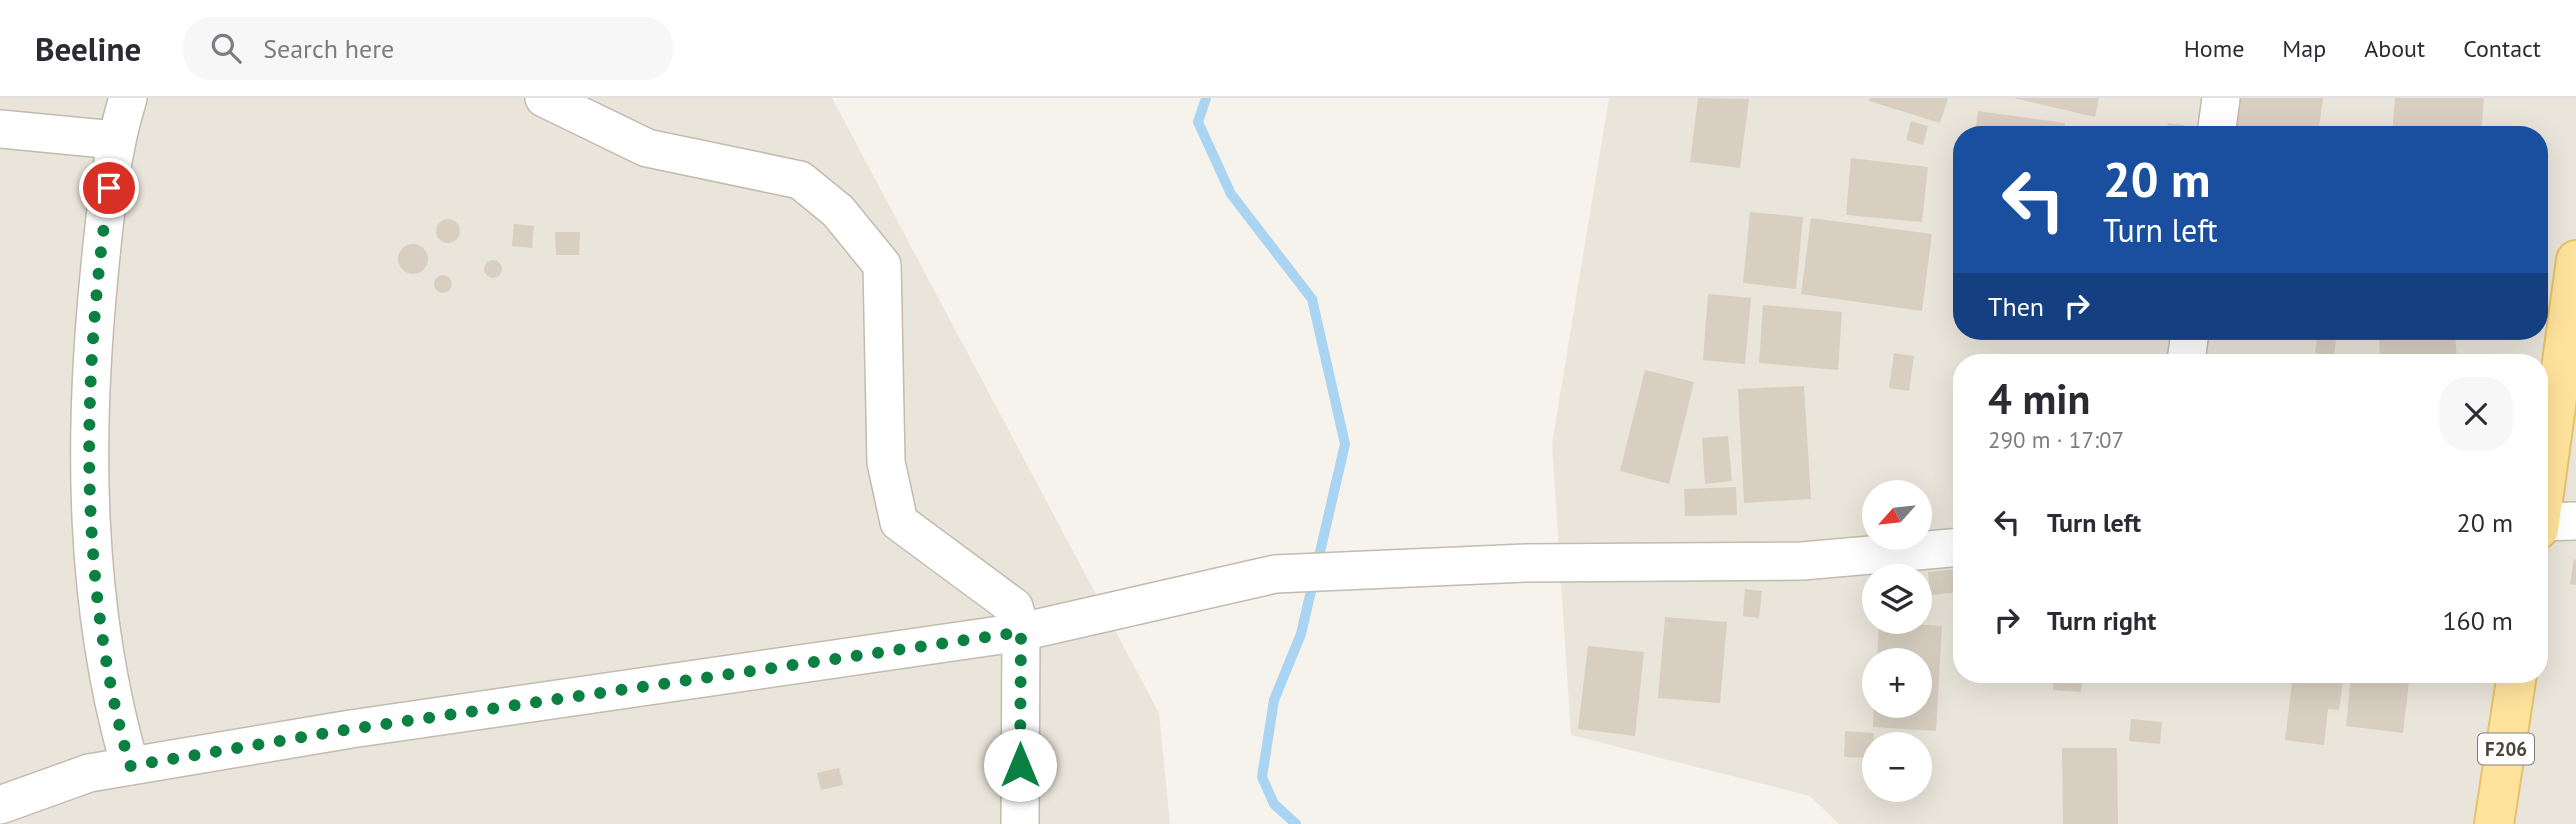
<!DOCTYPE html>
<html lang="en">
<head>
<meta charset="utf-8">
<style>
  :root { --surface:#fff; --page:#f7f7f7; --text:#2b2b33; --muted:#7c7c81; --line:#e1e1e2 }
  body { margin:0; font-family:"PT Sans",sans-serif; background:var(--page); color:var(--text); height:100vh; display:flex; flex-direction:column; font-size:26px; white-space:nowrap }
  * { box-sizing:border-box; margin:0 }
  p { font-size:23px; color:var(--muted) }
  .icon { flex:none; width:38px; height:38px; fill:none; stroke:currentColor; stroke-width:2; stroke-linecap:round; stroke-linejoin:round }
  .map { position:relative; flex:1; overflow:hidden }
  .details { position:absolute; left:1953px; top:256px; width:595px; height:329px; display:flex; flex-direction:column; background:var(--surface); border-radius:28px; box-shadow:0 7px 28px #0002 }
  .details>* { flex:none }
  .banner { position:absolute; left:1953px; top:28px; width:595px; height:214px; border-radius:28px; box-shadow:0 7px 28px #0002; background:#1a4fa0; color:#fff; overflow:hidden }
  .needle { width:46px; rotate:243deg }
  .buttons { position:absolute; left:1862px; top:382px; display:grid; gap:14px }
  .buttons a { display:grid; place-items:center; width:70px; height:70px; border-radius:50%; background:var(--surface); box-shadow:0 7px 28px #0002; font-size:35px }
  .pin { position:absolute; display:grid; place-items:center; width:60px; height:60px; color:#fff; margin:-30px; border:4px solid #fff; border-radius:50%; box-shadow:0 2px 7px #0007 }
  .me { position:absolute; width:77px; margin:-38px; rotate:0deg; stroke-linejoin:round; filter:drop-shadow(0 0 5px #0008) }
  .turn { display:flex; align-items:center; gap:24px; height:147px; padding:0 35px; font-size:32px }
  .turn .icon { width:91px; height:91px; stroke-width:2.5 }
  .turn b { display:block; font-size:49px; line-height:60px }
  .then { display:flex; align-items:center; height:66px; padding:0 35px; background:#0003; gap:14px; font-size:26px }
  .round { display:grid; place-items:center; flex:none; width:74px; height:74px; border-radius:28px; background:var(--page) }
  .head { display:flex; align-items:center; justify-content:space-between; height:119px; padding:0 35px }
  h1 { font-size:42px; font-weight:700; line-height:52px }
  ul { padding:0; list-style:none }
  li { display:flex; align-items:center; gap:21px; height:98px; padding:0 35px }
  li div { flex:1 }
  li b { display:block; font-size:26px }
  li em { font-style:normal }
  header { display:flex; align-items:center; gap:42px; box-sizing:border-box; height:98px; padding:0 35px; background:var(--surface); border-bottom:2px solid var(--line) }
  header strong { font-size:33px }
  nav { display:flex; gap:38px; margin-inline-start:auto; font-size:24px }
  .search { width:490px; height:63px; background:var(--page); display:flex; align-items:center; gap:18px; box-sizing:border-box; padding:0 24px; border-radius:28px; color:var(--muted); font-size:26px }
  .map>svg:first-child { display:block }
  .residential { fill:#eae5da; fill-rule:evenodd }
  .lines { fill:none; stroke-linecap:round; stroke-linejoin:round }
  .stream { stroke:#a9d4f2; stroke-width:10 }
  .building { fill:#d8cfc1 }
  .minor-casing { stroke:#c2bbae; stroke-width:40 }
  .major-casing { stroke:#e6c16a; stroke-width:42 }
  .minor { stroke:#fff; stroke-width:37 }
  .major { stroke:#ffe39c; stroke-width:38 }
  .route { stroke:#0b8043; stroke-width:12; stroke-dasharray:0 21.6 }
  .labels { text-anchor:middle; stroke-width:5; stroke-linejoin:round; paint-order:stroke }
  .shield { fill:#fff; stroke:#817c74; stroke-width:2 }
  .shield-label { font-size:19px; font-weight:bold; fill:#4b4439 }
</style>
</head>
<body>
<header>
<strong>Beeline</strong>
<div class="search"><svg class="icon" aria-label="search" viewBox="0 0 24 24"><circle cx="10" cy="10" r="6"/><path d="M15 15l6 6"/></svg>Search here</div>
<nav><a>Home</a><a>Map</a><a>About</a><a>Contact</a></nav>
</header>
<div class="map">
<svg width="2576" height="726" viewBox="0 0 2576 726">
  <rect width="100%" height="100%" fill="#f6f3ec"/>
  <g class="residential">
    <polygon points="0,0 832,0 1159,615 1170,726 0,726"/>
    <path d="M1609 0H2576V726H1839L1810 698 1571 637 1552 346ZM1962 37H2539V233H1962ZM1962 264H2539V576H1962ZM1874 394H1920V439H1874ZM1874 478H1920V523H1874ZM1874 562H1920V607H1874ZM1874 646H1920V691H1874Z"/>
  </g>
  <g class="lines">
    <polyline class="stream" points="1206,0 1198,24 1231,96 1312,201 1345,346 1301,536 1274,602 1262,679 1274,706 1296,726"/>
  </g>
  <g class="building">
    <polygon points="1698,0 1749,1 1740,70 1690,64"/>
    <polygon points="1870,0 1948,0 1940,25 1869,3"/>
    <polygon points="2014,0 2099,0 2095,19"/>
    <polygon points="2238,0 2323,0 2318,37 2275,37 2234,32"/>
    <polygon points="2395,0 2484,0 2481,37 2392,37"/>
    <polygon points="1978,13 2065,25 2064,37 1975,37"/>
    <polygon points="1911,23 1928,28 1923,47 1906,42"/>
    <polygon points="2168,25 2184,27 2183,37 2166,37"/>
    <polygon points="1851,60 1928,69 1922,124 1846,117"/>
    <polygon points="1750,114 1803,119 1796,191 1743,185"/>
    <polygon points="1811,120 1932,136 1922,213 1801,196"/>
    <circle cx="448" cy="133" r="12"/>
    <polygon points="514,126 534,128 532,150 512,148"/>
    <polygon points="555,134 580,134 579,157 556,157"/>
    <circle cx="413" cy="161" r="15"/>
    <circle cx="493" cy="171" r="9"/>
    <circle cx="443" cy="186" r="9"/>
    <polygon points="1708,196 1751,200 1745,266 1703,262"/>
    <polygon points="1763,207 1842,214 1838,272 1759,265"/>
    <polygon points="2318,233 2337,233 2334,258 2315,255"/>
    <polygon points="2379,233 2455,233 2457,264 2380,264"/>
    <polygon points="1894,255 1914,258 1909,293 1889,290"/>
    <polygon points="1645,272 1694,284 1669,386 1620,373"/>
    <polygon points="1804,288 1811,401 1744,405 1738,291"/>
    <polygon points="1728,338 1732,383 1705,386 1702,340"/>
    <polygon points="1958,383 1962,383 1962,415 1960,415"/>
    <polygon points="1736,389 1737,417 1685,418 1684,391"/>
    <polygon points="2574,461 2576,462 2576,487 2570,486"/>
    <polygon points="1959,471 1961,494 1930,497 1928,474"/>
    <polygon points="1745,491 1762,493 1759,520 1743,518"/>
    <polygon points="1665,519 1727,524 1720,605 1658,600"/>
    <polygon points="1879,524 1942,528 1936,633 1873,629 1874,607 1920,607 1920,562 1877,562"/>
    <polygon points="1588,548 1644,554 1635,638 1578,631"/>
    <polygon points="2054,576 2083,576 2081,594 2053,592"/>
    <polygon points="2293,576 2344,576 2339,612 2328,611 2324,647 2285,642"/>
    <polygon points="2351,577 2409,584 2403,635 2346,628"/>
    <polygon points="2131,621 2162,624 2160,646 2129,643"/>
    <polygon points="1845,633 1874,635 1873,660 1844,659"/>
    <polygon points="2062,650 2117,650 2118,726 2063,726"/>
    <polygon points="839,670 843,687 821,692 817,675"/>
  </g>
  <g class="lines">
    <defs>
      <g id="minor">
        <path d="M128 0C110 58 105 117 99 178 83 341 84 509 130 668"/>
        <polyline points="544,0 647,50 800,82 838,113 882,167 886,364 899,424 1014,509 1021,534 1020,726"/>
        <polyline points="0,31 115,42"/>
        <polyline points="2216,37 2221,0"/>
        <polyline points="2186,264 2190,233"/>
        <polyline points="2539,424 2576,423"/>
        <polyline points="0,707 89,675 351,631 1021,534 1275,476 1526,465 1802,463 1962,449"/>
      </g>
      <g id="major">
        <polyline points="2539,431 2576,162"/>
        <polyline points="2494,726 2517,576"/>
      </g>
    </defs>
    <use href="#minor" class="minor-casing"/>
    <use href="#major" class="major-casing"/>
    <use href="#minor" class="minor"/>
    <use href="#major" class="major"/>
  </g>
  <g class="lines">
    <path class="route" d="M109 90C82 281 77 482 130 668L351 631 1021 534 1020 667"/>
  </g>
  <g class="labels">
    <rect class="shield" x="2478" y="635.5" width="56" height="31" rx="5"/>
    <g class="shield-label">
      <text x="2506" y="658">F206</text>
    </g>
  </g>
</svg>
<div class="buttons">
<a><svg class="needle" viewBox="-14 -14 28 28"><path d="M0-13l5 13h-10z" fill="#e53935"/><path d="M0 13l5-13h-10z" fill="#7c7c81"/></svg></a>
<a><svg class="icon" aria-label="layers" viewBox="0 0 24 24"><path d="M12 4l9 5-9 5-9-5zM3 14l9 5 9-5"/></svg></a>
<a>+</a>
<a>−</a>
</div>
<div class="pin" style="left:109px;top:90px;background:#d93025"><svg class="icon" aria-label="arrive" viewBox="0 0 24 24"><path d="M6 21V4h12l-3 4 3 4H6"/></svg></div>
<svg class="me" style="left:1020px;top:667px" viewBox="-20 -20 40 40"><circle r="19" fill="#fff"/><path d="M0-13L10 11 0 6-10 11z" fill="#0b8043"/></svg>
<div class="banner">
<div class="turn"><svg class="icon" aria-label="left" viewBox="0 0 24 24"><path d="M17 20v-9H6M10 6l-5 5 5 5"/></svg><div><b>20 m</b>Turn left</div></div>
<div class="then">Then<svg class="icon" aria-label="right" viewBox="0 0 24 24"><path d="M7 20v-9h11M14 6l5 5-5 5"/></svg></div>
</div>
<section class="details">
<div class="head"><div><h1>4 min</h1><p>290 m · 17:07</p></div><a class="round"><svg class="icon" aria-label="close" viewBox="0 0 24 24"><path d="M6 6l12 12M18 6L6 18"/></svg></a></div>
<ul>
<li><svg class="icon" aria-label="left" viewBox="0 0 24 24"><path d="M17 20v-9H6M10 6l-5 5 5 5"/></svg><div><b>Turn left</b></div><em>20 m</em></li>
<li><svg class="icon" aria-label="right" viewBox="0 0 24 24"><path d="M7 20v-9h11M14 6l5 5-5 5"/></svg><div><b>Turn right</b></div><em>160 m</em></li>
</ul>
</section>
</div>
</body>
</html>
